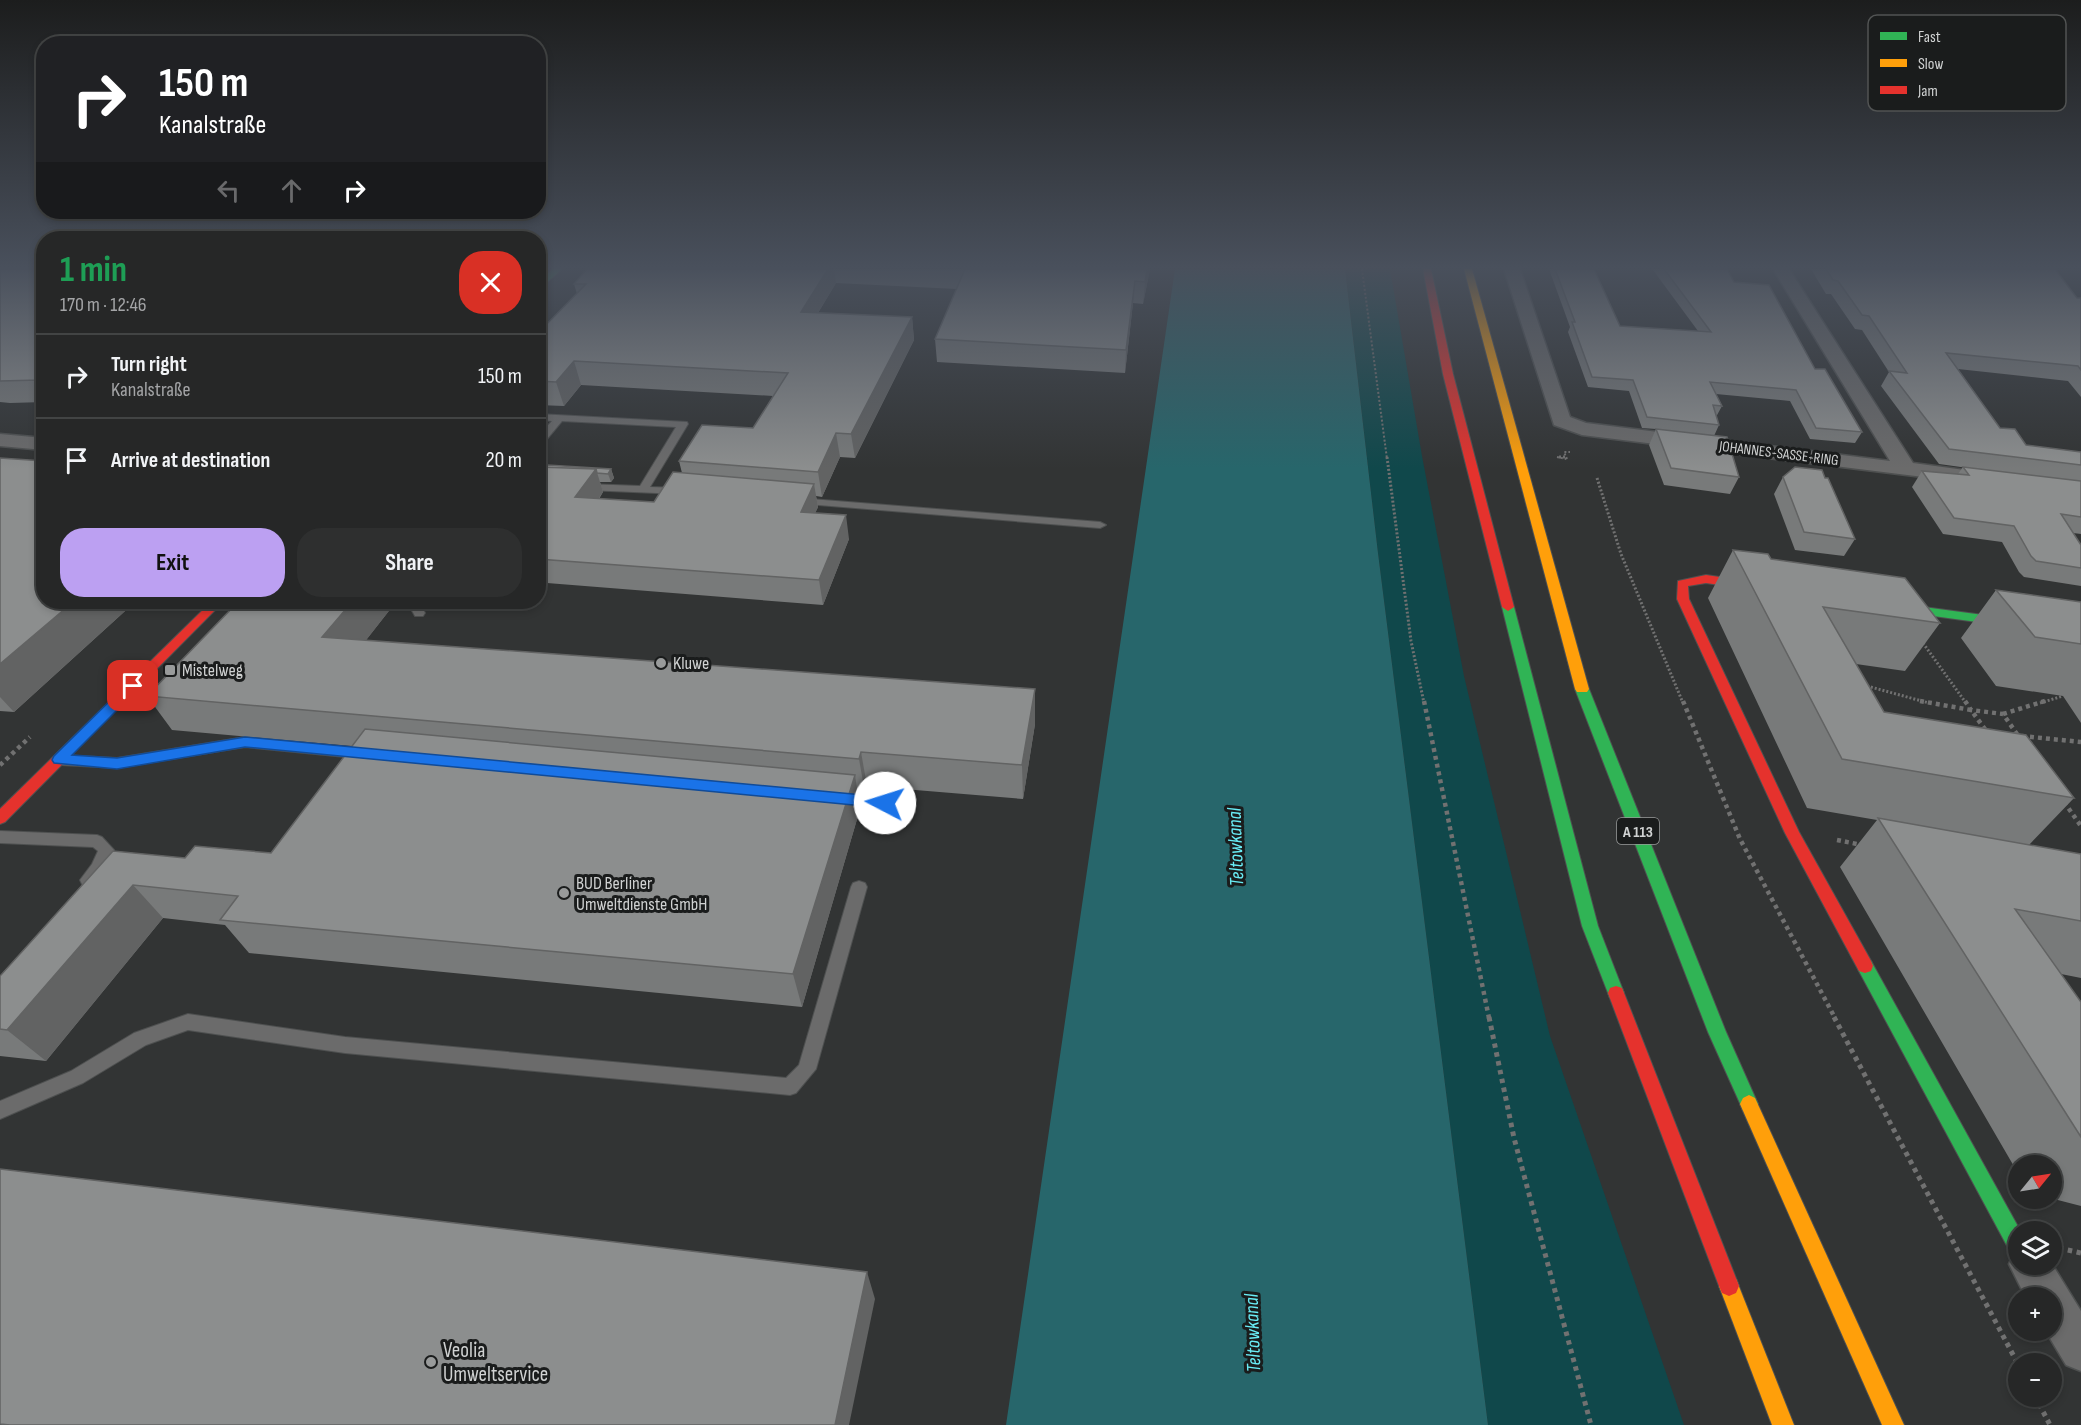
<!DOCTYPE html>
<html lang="en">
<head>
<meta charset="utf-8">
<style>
  :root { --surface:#262727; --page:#2e2f2f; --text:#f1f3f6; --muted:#a4a5a7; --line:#424444; --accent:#bca0f2 }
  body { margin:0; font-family:"Sofia Sans Condensed",sans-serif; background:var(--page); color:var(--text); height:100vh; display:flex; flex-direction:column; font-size:22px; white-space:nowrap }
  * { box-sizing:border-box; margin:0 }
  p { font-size:20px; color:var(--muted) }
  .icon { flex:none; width:33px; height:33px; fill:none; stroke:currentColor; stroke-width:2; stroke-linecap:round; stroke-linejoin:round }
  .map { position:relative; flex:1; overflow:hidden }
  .side { position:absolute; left:36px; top:231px; width:510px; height:378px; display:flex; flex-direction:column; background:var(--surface); border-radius:24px; box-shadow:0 3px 9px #0003,0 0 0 2px var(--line) }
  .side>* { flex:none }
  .guide { position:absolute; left:36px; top:36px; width:510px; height:183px; border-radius:24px; box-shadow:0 3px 9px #0003,0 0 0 2px var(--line); background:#202124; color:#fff; overflow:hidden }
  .needle { width:39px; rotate:60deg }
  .buttons { position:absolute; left:2008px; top:1155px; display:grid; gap:12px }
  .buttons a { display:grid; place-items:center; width:54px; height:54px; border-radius:50%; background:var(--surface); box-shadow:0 3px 9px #0003,0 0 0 2px var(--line); font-size:30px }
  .pin { position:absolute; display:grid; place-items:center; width:51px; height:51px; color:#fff; margin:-26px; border-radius:12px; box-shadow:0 3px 9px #0006 }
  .me { position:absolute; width:66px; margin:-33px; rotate:275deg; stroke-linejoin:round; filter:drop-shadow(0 0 4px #0008) }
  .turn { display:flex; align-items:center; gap:21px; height:126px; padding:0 24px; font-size:27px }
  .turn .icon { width:78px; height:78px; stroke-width:2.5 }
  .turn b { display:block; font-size:42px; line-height:51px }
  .lanes { display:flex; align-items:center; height:57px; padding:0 24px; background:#0003; justify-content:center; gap:30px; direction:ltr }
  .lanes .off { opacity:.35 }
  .round { display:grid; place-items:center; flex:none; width:63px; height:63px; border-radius:24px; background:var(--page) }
  .summary { display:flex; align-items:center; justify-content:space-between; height:102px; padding:0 24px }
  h1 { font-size:36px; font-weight:700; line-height:45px; color:#1e9e55 }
  .button { display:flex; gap:12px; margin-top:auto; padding:12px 24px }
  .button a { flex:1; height:69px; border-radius:24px; background:var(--accent); color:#111; font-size:24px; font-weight:700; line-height:69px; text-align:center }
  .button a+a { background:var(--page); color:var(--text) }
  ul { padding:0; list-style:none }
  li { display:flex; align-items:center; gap:18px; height:84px; padding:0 24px; border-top:2px solid var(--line) }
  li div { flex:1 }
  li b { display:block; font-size:22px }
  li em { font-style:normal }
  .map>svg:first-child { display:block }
  .green { fill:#10484b }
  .water { fill:#27666b }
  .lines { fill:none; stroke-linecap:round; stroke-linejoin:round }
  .lane-casing { stroke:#4e5050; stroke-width:2 }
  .street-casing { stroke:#4e5050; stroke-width:3 }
  .fast-casing { stroke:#4e5050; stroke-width:2 }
  .slow-casing { stroke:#4e5050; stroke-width:2 }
  .jam-casing { stroke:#4e5050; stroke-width:2 }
  .path-far3 { stroke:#717171; stroke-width:2; stroke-dasharray:2 2; stroke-linecap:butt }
  .path-far2 { stroke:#717171; stroke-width:3; stroke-dasharray:2 2; stroke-linecap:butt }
  .path-far1 { stroke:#717171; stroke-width:4.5; stroke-dasharray:4 4; stroke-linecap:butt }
  .path { stroke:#717171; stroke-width:5; stroke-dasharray:4.5 4.5; stroke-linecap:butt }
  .lane { fill:#6b6b6b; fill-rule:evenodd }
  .street { fill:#6b6b6b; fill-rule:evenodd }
  .fast { fill:#30b455; fill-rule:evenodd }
  .slow { fill:#ff9f0a; fill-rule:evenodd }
  .jam { fill:#e5322d; fill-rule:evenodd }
  .wall { fill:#787a7a }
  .shaded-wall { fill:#626363 }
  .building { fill:#8c8e8e; stroke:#626363; stroke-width:1.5 }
  .route { fill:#1a73e8; stroke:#114b97; stroke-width:1.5 }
  .poi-dot { fill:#999b9b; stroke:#1a1c1c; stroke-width:2 }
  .labels { text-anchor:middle; stroke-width:6; stroke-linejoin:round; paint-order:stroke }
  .far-street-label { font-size:15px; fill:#d0d2d2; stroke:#1a1c1c }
  .shield { fill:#1a1c1c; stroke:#999b9b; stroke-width:1.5 }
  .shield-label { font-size:16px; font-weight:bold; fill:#d0d2d2 }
  .poi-label { font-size:18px; fill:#d0d2d2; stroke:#1a1c1c; text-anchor:start }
  .water-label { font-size:20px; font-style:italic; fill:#69ecf5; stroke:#1a1c1c }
  .near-poi-label { font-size:21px; fill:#d0d2d2; stroke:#1a1c1c; text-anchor:start }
  .key { fill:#1a1c1c; stroke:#515353; stroke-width:1.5 }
  .key-label { font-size:16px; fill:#d0d2d2 }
</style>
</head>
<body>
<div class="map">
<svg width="2081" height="1425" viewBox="0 0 2081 1425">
  <rect width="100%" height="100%" fill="#323434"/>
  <polygon class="green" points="1345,269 1390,269 1422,456 1464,676 1550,1036 1684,1425 1488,1425 1378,553"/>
  <polygon class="water" points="1175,269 1345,269 1378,553 1488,1425 1006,1425"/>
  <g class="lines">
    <defs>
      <g id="lane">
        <polygon points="538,414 687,422 688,424 650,487 680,488 685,491 680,494 586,490 581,487 586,484 640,486 676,427 562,421 542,445 538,446 538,436 552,421 538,420"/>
        <polygon points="798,498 1100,522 1106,525 1100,528 794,503 794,499"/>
        <polygon points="407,602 419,602 425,613 423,616 415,616"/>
        <polygon points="245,737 366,749 371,750 373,754 371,758 366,759 245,747 117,768 61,765 56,764 54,760 56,756 61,755 117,758"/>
        <polygon points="842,794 885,797 890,799 892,803 890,807 885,809 842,804 837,803 835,799 837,795"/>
        <path d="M0 831 97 835 102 837 114 850C108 862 100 890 82 884L80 880 92 864 98 851 93 847 0 843Z"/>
        <polygon points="859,881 865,883 867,887 816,1069 796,1093 790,1095 345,1053 188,1030 146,1045 83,1083 0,1119 0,1101 71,1071 134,1033 188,1014 345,1037 786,1078 799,1065 851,887 853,883"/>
      </g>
      <g id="street">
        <polygon points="1504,269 1520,269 1570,417 1586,423 1890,461 1773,269 1789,269 1913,463 1972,471 1979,473 1983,477 1979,481 1972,483 1582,435 1554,425"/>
        <polygon points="0,434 44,438 44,450 0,446"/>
        <polygon points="2019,1248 2019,1264 2052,1264 2081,1311 2081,1371 2066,1365 2045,1330 2052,1330 2052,1298 2026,1298 2009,1264 2015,1250"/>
      </g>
      <g id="fast">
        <polygon points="553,269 562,269 538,290 538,283"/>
        <polygon points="1886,602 2050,624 2081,623 2081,631 2050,632 1882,609 1880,606 1882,603"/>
        <polygon points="1508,603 1514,607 1598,926 1624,993 1622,998 1616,1000 1610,998 1608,993 1582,926 1502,607"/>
        <polygon points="1582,685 1589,689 1726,1032 1758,1104 1755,1110 1749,1113 1743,1110 1708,1032 1575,689"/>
        <polygon points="1865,959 1871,961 2021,1232 2019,1232 2019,1258 2012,1255 1859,971 1857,966 1859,961"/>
      </g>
      <g id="slow">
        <polygon points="1464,269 1472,269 1589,689 1587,692 1577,692 1575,689"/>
        <polygon points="1749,1095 1755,1098 1904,1425 1882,1425 1740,1104 1743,1098"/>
        <polygon points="1729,1276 1736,1279 1794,1425 1772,1425 1719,1286 1722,1279"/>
      </g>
      <g id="jam">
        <polygon points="1423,269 1431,269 1453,374 1514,607 1508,611 1502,607 1443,374"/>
        <polygon points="1706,575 1761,583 1767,587 1761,591 1706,583 1688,586 1689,599 1799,832 1871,961 1873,966 1871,971 1865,973 1859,971 1785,833 1677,599 1678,581"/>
        <polygon points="211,602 223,602 5,822 0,824 0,809"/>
        <polygon points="1616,986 1622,988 1624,993 1739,1286 1736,1293 1729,1296 1722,1293 1719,1286 1608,993 1610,988"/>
      </g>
    </defs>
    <use href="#lane" class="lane-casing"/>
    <use href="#street" class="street-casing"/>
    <use href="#fast" class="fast-casing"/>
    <use href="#slow" class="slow-casing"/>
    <use href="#jam" class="jam-casing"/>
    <g class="path-far3">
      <polyline points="1362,269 1387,459"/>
      <polyline points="1557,457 1566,459"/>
      <polyline points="1567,459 1564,452 1570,452"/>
    </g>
    <g class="path-far2">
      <polyline points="1387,457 1411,641 1424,703"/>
      <polyline points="1559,457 1566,457"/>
      <polyline points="1597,478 1621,554 1683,703"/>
      <polyline points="1923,643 1966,703"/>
      <polyline points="1867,686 1929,703"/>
      <polyline points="2040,703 2063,696"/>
    </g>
    <g class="path-far1">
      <polyline points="1424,701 1489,1018"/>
      <polyline points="1683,701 1740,839 1835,1018"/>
      <polyline points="1920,701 1971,710 1987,732"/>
      <polyline points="1965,701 1971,710 2003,714 2019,737"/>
      <polyline points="2003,714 2045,701"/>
      <polyline points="2022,736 2081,742"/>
      <polyline points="0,765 30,737"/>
      <polyline points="2064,802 2081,826"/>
      <polyline points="1837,840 1862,845"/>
    </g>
    <g class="path">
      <polyline points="1489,1017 1514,1138 1591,1425"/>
      <polyline points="1834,1017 2019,1366"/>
      <polyline points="2059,1248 2081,1253"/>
      <polyline points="2035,1396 2050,1425"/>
    </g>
    <use href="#lane" class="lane"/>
    <use href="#street" class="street"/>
    <use href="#fast" class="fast"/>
    <use href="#slow" class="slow"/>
    <use href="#jam" class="jam"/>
  </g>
  <g class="wall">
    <polygon points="0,269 44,269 44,402 10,403 0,402"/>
    <polygon points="587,269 1150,269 1143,304 1133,303 1125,373 937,362 935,339 957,289 836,283 818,313 912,317 914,340 855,458 840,457 822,497 816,496 818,507 815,513 849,539 823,605 547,583 538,597 538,467 611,469 614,478 611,482 600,482 603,492 599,499 654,502 682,473 679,461 753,428 773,396 581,385 564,406 538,405 538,333 577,294 574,284"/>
    <polygon points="1549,269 1594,269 1620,326 1698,331 1653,270 1650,269 1727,269 1734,282 1815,369 1862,432 1855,443 1810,439 1790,401 1716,394 1722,406 1716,417 1719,425 1714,436 1739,477 1730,494 1664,485 1649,445 1656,429 1642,428 1629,391 1588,387 1568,332 1570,327"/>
    <polygon points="1811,269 2055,269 2077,298 2081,298 2081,397 2068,381 1958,369 2000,428 2026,445 2081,452 2081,534 2073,533 2081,545 2081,586 2024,577 2019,572 2002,542 1943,534 1912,487 1922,471 1958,474 1963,467 1968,468 1939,464 1881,386 1889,372 1862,330 1855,329 1831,294 1826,294"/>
    <polygon points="0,458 44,602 135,602 14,712 0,711"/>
    <polygon points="1783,477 1855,539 1844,556 1795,550 1774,494"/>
    <polygon points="1733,550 1771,559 1940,623 1905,671 1856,664 1884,712 2074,798 2029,845 2081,854 2081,978 2061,974 2081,1002 2081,1206 2050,1198 2052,1198 2052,1166 2019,1166 2019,1175 1840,867 1877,820 1807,808 1708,598"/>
    <polygon points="1996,590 2081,602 2081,723 2063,696 1996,686 1961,638"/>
    <polygon points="238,602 389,602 392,607 366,640 1035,724 1023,799 867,786 865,793 857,792 860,809 802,1007 249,953 225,925 163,918 46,1061 0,1056 0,976 113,851 185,858 271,853 352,746 172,730 147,696"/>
  </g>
  <g class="shaded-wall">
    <polygon points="828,269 834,269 836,283 805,334 801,312"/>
    <polygon points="1147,269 1150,269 1143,304 1145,282"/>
    <polygon points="1135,281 1133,303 1125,373 1126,350"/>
    <polygon points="912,317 914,340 855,458 851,434"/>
    <polygon points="574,361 581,385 564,406 556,382"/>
    <polygon points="44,377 44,386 39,380"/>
    <polygon points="836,433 840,457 822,497 818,472"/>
    <polygon points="596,469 603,492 583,521 575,497"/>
    <polygon points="611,469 614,478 611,482 608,474"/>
    <polygon points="814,484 818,507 805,536 801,512"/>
    <polygon points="846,515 849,539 823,605 819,580"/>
    <polygon points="538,561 547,583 538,597"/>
    <polygon points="73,602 135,602 14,712 0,697 0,664"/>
    <polygon points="352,602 389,602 392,607 342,671 322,637"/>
    <polygon points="1035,689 1035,724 1023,799 1022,765"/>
    <polygon points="861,752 867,786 865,793 859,759"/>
    <polygon points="855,775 860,809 802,1007 793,974"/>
    <polygon points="133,885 163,918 46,1061 7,1030"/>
    <polygon points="867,1272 875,1299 849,1425 835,1425"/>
  </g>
  <g class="building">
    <polygon points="0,269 44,269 44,377 39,380 0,381"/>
    <polygon points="587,269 828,269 801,312 912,317 851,434 836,433 818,472 679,461 702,425 753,428 788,373 574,361 556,382 538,381 538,333 586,284 574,284"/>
    <polygon points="965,269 1147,269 1145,282 1135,281 1126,350 935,339"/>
    <polygon points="1555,269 1594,269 1620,326 1711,332 1664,269 1727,269 1734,282 1769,285 1815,369 1825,369 1862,432 1816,428 1796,390 1710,382 1722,406 1713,405 1719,425 1647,417 1633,380 1592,377 1572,322 1575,322"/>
    <polygon points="1826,269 2055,269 2077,298 2081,298 2081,370 2078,366 1946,353 2000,428 2015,429 2026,445 2081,452 2081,465 1949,449 1889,371 1907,373 1869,316 1862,315 1838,281 1833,280"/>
    <polygon points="1656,429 1727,437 1739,477 1671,468"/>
    <polygon points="0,458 44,461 44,602 73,602 0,664"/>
    <polygon points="547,465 611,469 608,474 597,473 596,469 545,468"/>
    <polygon points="538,467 596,469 575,497 654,502 673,472 814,484 801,512 846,515 819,580 538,559"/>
    <polygon points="1795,467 1822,470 1825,478 1828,478 1855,539 1804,532 1783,477"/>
    <polygon points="1963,467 2081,481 2081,517 2061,514 2081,545 2081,568 2036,561 2031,556 2014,526 1954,518 1922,471 1969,475"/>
    <polygon points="1733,550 1768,554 1771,559 1905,578 1940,623 1823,607 1884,712 2026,735 2074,798 1842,759"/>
    <polygon points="1996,590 2081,602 2081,644 2035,637"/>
    <polygon points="238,602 352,602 322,637 1035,689 1022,765 861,752 859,759 147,696"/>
    <polygon points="365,729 855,775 793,974 220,920 238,896 133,885 7,1030 0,1029 0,976 113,851 185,858 195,846 271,853"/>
    <polygon points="1878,818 2081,854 2081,921 2015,909 2081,1002 2081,1137"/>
    <polygon points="0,1169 867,1272 835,1425 10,1425 0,1424"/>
  </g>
  <linearGradient id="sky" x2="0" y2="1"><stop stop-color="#1c1d1d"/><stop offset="0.57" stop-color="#49505c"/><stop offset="1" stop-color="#49505c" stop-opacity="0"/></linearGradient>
  <rect width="2081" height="469" fill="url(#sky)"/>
  <polygon class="route" points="133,682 138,683 140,686 138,689 72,755 117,758 245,737 885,797 890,799 892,803 890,807 885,808 245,747 117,769 54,763 52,760 54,756 128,683"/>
  <g class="poi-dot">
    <circle cx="661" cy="663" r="6"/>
    <rect x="164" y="664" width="12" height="12" rx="3"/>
    <circle cx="564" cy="893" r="6"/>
    <circle cx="431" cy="1362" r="6"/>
  </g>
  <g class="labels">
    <g class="far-street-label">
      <text transform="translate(1779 453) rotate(7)" y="5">JOHANNES-SASSE-RING</text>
    </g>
    <rect class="shield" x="1617" y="818" width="42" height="26" rx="4.5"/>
    <g class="shield-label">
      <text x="1638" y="837">A 113</text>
    </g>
    <g class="poi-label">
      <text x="673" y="669">Kluwe</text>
      <text x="182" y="676">Mistelweg</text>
      <text x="576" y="889">BUD Berliner<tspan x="576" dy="21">Umweltdienste GmbH</tspan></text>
    </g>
    <g class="water-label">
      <text transform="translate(1235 847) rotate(-92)" y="7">Teltowkanal</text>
      <text transform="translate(1252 1333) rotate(-92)" y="7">Teltowkanal</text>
    </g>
    <g class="near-poi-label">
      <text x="443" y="1357">Veolia<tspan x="443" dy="24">Umweltservice</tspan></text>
    </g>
  </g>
  <rect x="1868" y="15" width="198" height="96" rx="9" class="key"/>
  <rect x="1880" y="32" width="27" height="8" fill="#30b455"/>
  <rect x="1880" y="59" width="27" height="8" fill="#ff9f0a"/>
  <rect x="1880" y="86" width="27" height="8" fill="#e5322d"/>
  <g class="key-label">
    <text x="1918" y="42">Fast</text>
    <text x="1918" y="69">Slow</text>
    <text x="1918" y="96">Jam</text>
  </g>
</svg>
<div class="buttons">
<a><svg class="needle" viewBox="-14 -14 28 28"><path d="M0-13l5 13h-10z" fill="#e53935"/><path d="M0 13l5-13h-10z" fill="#a4a5a7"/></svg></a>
<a><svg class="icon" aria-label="layers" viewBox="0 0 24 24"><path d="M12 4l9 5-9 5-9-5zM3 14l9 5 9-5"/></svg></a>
<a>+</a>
<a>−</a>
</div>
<div class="pin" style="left:133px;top:686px;background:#d93025"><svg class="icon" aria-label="arrive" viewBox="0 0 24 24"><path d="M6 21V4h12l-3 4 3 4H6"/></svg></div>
<svg class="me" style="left:885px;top:803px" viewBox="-20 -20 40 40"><circle r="19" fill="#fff"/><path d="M0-13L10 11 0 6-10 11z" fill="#1a73e8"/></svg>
<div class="guide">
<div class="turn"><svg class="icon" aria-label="right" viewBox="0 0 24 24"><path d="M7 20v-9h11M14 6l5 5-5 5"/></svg><div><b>150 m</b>Kanalstraße</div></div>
<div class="lanes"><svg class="icon off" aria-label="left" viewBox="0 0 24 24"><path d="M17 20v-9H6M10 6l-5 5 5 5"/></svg><svg class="icon off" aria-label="ahead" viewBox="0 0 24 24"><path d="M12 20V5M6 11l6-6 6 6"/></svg><svg class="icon" aria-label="right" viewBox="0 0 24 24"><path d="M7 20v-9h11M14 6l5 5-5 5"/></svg></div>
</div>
<section class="side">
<div class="summary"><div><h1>1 min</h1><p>170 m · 12:46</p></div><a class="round" style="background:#d93025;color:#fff"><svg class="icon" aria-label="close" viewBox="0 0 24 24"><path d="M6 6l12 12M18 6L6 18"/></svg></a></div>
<ul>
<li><svg class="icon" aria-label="right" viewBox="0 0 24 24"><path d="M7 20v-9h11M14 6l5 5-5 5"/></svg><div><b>Turn right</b><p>Kanalstraße</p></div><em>150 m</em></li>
<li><svg class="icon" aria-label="arrive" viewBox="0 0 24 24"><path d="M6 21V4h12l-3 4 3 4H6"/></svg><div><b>Arrive at destination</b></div><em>20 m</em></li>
</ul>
<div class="button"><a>Exit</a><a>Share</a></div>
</section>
</div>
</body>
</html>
